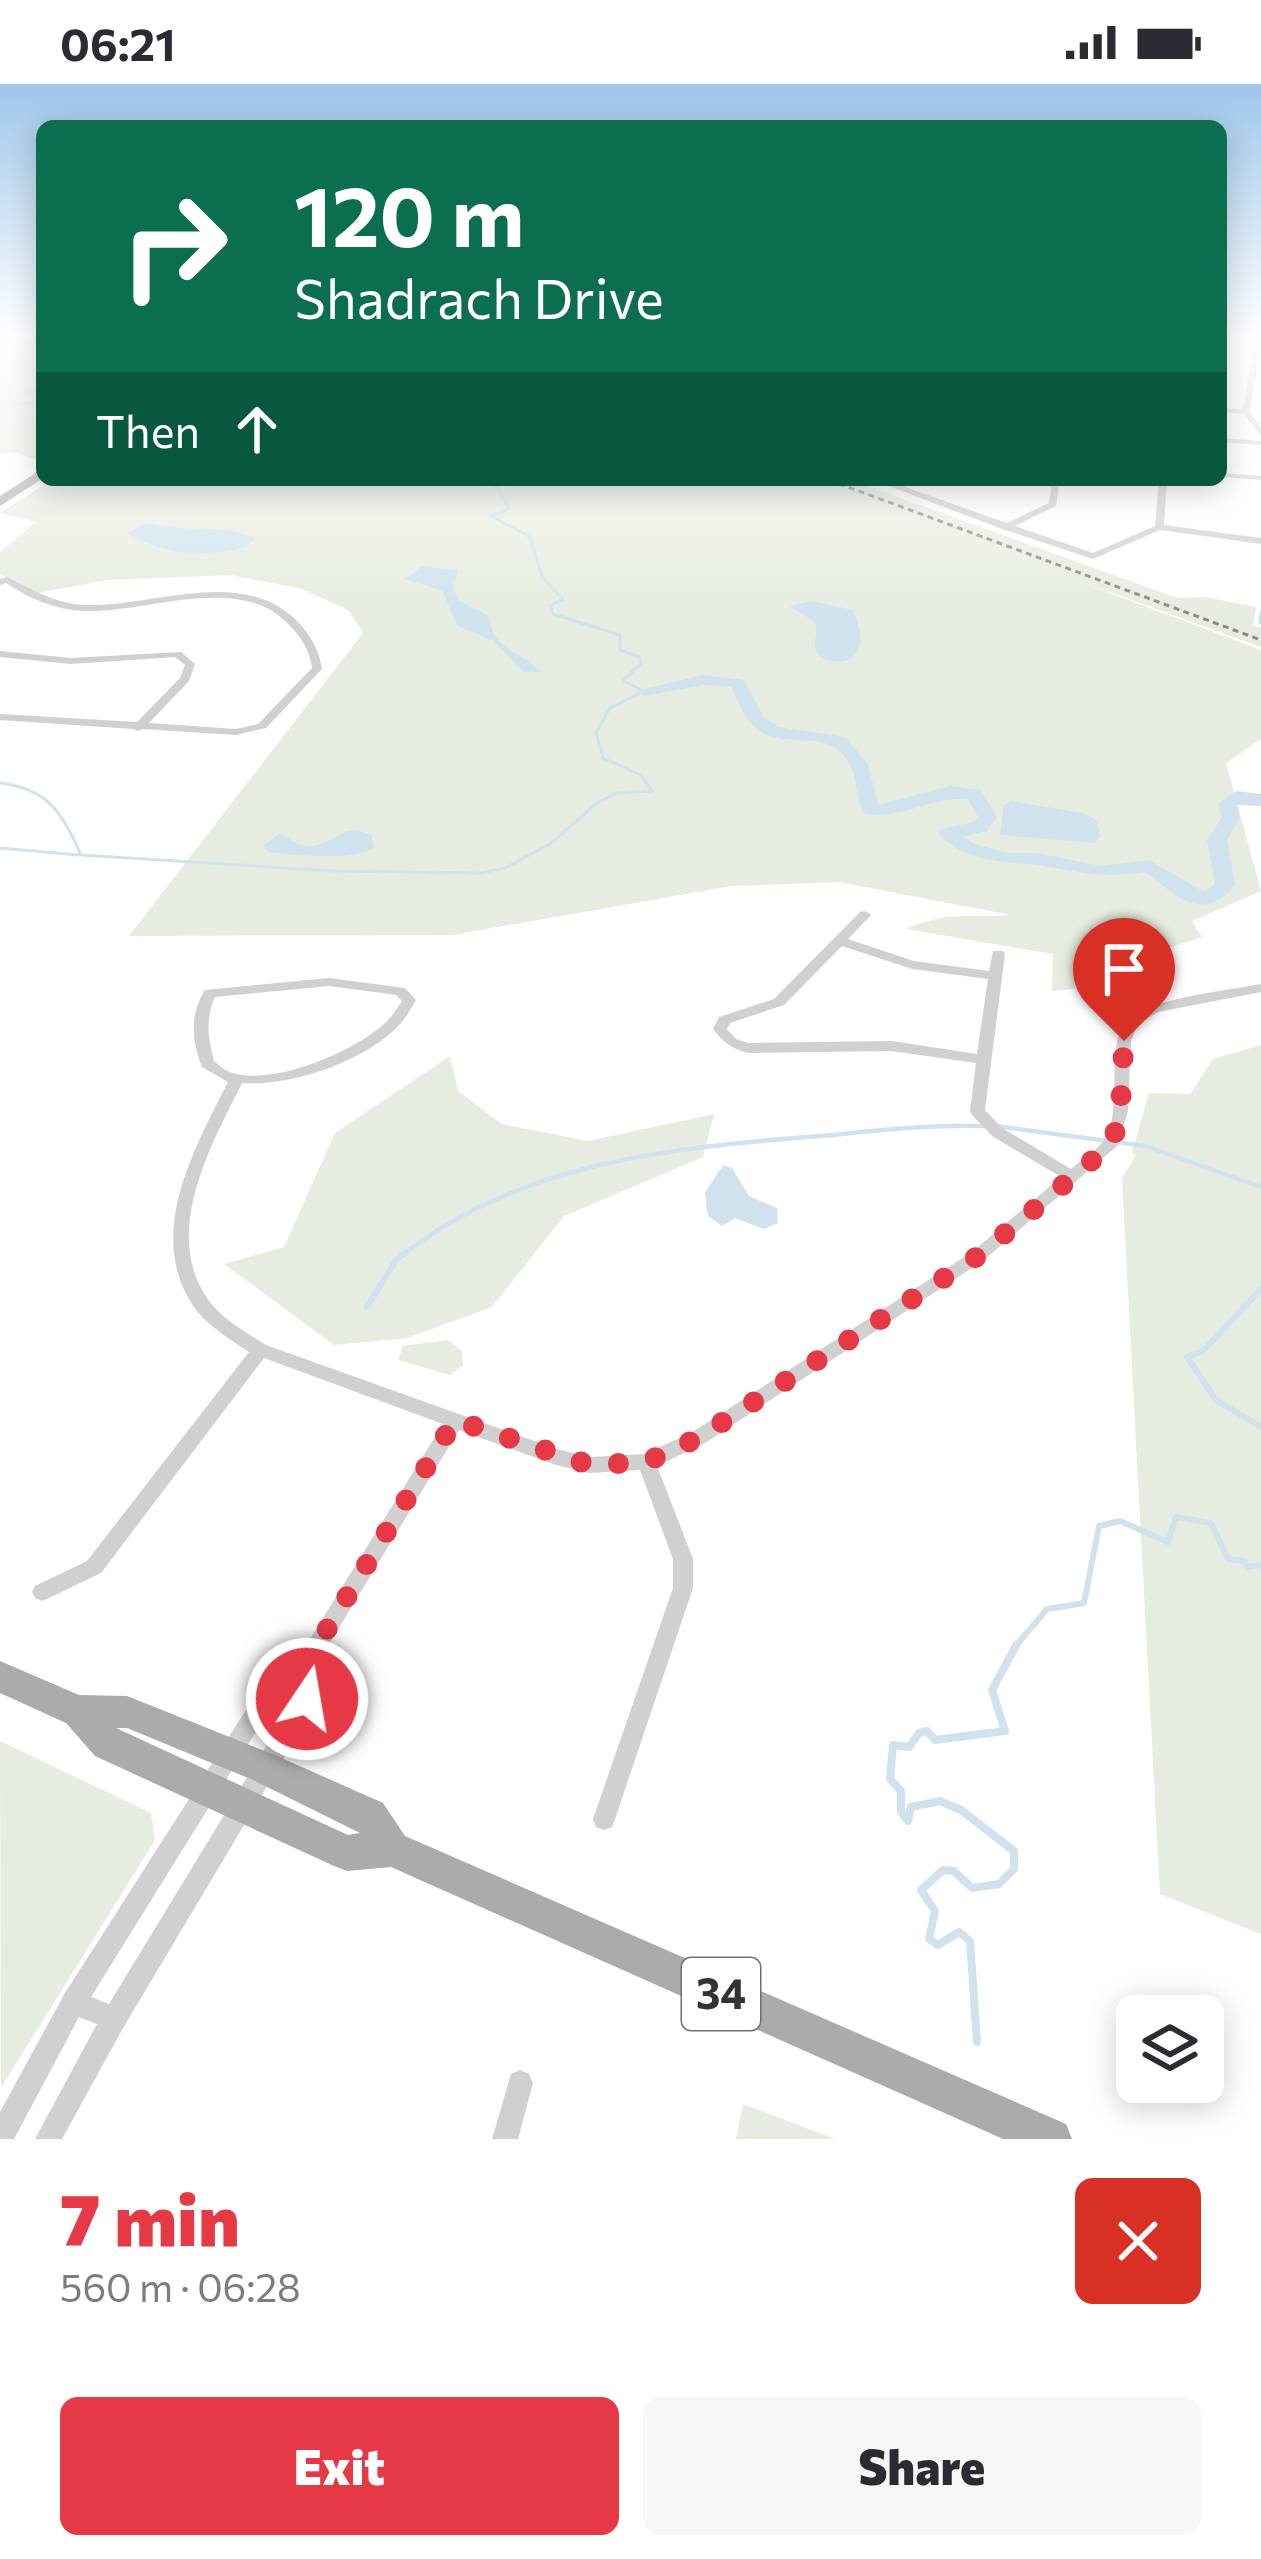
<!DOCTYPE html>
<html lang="en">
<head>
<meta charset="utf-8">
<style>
  :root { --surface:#fff; --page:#f7f7f7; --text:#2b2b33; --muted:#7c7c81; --accent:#e63946 }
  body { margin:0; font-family:Commissioner,sans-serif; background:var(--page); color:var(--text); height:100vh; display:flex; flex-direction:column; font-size:45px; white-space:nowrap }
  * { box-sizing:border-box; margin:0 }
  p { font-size:39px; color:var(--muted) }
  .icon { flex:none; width:66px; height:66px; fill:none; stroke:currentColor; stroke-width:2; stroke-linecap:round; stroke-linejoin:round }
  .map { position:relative; height:2055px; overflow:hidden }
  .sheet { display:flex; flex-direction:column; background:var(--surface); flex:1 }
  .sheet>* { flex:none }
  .banner { position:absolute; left:36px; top:36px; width:1191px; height:366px; border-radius:18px; box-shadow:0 6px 30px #0003; background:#0b6e4f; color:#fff; overflow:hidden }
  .tools { position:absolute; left:1116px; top:1911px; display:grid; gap:24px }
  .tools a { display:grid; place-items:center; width:108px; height:108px; border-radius:18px; background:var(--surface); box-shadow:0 6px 30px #0003; font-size:60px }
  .pin { position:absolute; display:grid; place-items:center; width:102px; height:102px; color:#fff; margin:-123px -51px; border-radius:50% 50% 50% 0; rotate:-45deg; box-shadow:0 0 12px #0007 }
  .pin .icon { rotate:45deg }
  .me { position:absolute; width:132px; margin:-66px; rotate:12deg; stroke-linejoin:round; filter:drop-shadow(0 0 9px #0008) }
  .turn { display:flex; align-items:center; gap:42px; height:252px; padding:0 60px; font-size:54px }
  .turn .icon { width:156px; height:156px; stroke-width:2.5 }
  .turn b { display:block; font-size:84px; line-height:102px }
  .then { display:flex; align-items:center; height:114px; padding:0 60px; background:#0003; gap:24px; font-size:45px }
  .round { display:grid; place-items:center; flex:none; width:126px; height:126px; border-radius:18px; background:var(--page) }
  .summary { display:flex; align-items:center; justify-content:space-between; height:204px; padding:0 60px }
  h1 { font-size:72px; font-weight:800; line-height:90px; color:var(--accent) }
  .cta { display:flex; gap:24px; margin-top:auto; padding:24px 60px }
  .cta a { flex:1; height:138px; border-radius:18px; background:var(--accent); color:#fff; font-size:48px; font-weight:800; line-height:138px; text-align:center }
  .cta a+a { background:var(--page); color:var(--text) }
  .status { display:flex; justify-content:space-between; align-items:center; height:84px; padding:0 60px; background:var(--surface); direction:ltr }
  .status svg { height:33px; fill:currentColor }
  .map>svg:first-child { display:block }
  .green { fill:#e6ecdf }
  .water { fill:#cfe2ee }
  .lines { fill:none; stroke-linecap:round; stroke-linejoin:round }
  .stream-far3 { stroke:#cfe2ee; stroke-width:3 }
  .stream-far2 { stroke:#cfe2ee; stroke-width:4.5 }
  .stream-far1 { stroke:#cfe2ee; stroke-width:6 }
  .stream { stroke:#cfe2ee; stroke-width:8 }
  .river { fill:#cfe2ee; fill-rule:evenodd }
  .minor { fill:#d0d0d0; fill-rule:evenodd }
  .secondary { fill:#bdbdbd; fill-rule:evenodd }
  .primary { fill:#ababab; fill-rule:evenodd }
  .rail { stroke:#888; stroke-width:3; stroke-dasharray:6 4.5; stroke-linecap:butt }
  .route { stroke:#e63946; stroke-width:21; stroke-dasharray:0 37.8 }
  .labels { text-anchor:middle; stroke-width:12; stroke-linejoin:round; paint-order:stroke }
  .shield { fill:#fff; stroke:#707070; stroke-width:3 }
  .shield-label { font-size:42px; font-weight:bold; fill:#333 }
</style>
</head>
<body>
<div class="status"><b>06:21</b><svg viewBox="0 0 49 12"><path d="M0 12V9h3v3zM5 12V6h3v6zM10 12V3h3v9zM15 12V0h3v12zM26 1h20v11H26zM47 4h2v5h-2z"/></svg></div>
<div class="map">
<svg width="1261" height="2055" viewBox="0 0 1261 2055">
  <rect width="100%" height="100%" fill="#fff"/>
  <g class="green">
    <polygon points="0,252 42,270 40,377 15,368 0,370"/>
    <path d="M51 396H851L1177 514 1206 513 1256 523 1253 542 1261 543V563L1076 496 1261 566V655L1226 679 1261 807 1192 837 1202 853 1122 879 1134 899 1052 907 1053 870 906 845C952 825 969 835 1011 831L839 798 732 802 452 851 129 852 363 549 348 526 302 505 231 491 107 496 38 509 0 490V468L36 438 0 429Z"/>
    <polygon points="1261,961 1261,1850 1160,1810 1122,1094 1136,1071 1132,1069 1149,1009 1190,1010 1213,975"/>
    <polygon points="450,972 458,1007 502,1040 588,1057 714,1030 703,1073 564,1132 492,1223 407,1254 334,1261 224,1180 284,1163 335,1049"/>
    <polygon points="448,1256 462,1267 463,1281 450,1291 398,1276 403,1262"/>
    <polygon points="0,1657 151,1729 155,1756 1,2004"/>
    <polygon points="743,2020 835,2055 736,2055"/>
  </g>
  <g class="water">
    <path d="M153 440C185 449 224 439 254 454L246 463C208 474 163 471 129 450L138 442Z"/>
    <path d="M421 483 458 486 453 505 459 516 489 532C490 565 525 570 542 588H523L494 557 458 542C434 496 459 513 405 495Z"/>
    <path d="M812 517 853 526C881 591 820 582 816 566 813 556 819 549 815 538L790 522Z"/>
    <polygon points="1011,717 1087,730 1097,737 1100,753 1094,759 1000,751 1004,721"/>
    <path d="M357 746 371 751 374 763C355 778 293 771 268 768L264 762 279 750C289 753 296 762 308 762 329 763 337 746 357 746Z"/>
    <polygon points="723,1081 732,1084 749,1112 777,1124 778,1139 765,1145 735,1134 722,1142 708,1132 705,1109"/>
  </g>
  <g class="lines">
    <g class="stream-far3">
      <polyline points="0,276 14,284 42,288"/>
      <polyline points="42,303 13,316 15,321 42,317"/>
      <polyline points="42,338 42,343"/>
      <polyline points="484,396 498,404 509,425 491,432 530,453 542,493 563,515 550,522 553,530 620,551 620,566 639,573 641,579 623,597 644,607"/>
      <polyline points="1260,539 1261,528"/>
      <path d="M0 699C49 705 62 729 81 771L334 787 480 789 505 784 550 760 597 719 617 709 652 707 641 691 603 674 596 648 610 624 644 607"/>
      <polyline points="0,764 78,771"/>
    </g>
    <g class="stream-far2">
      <polyline points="996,1042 1145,1062 1261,1103"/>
      <path d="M403 1171C519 1078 676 1063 820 1052 875 1047 930 1040 985 1042"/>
    </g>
    <g class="stream-far1">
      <polyline points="1261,1205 1203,1267 1187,1273 1216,1316 1261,1343"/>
      <polyline points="367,1223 396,1176 406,1168"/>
      <polyline points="1015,1563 1047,1525 1084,1519 1099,1442 1120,1437 1168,1458 1176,1433 1211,1439 1228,1475 1245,1477 1248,1483 1261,1481"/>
    </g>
    <polyline class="stream" points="977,1958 970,1857 959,1848 938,1861 929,1855 935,1827 921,1806 943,1786 954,1787 972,1804 999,1800 1014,1785 1014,1767 961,1726 940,1717 911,1723 908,1737 901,1728 901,1707 890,1695 893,1661 909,1663 919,1649 927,1647 935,1656 1005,1647 992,1606 1017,1560"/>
    <path class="river" d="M703 591 744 596 763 632 778 643 845 653 868 680 878 721 950 702 981 706 997 733 987 747 964 752 974 760 1008 769H1037L1101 782 1149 776 1204 808 1215 800 1207 756 1222 733 1218 720 1236 707 1261 710V722L1237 721 1240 733 1227 756 1235 801C1203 841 1176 811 1145 788 1100 794 1086 789 1043 782 1004 776 967 781 938 749L941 745 974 738 978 733 968 715C932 712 899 737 863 729 855 711 858 690 846 674 825 644 783 666 757 645 744 634 738 618 732 603L703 601 644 612 636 607Z"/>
    <g class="minor">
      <polygon points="1252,251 1258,251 1261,260 1250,328 1261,344 1261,352 1244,330 1221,328 1221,324 1243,325 1255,258"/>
      <polygon points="1221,354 1261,357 1261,361 1221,358"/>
      <polygon points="1221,389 1261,392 1261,396 1221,393"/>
      <polygon points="1052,396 1060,396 1056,422 1015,442 1093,469 1155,442 1159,396 1167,396 1164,441 1261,454 1261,460 1160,446 1093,475 1002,445 881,399 888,397 1007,439 1049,419"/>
      <path d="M7 493C33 506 56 520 86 521 154 523 240 482 296 536 310 550 319 565 322 585L266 644 236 651 143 645 138 647 133 645 0 636V630L137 638 180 594 185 581 175 573 71 580 0 573V567L71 574 181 568 195 580 189 597 149 639 236 645 258 640 312 584C309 564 300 551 285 537 236 490 145 529 85 527 56 526 30 515 6 499L0 501V495Z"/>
      <path d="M865 827 871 831 848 855 914 877 989 887 993 867H1003L1005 870 985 1026 1002 1044 1071 1085C1081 1076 1099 1065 1106 1054 1123 1023 1105 958 1127 936 1147 915 1230 906 1261 900V908L1158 928 1137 941 1131 957 1128 1027 1117 1062 984 1176 705 1359 657 1382 693 1475V1504L615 1735 612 1743 604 1746 596 1743 593 1735 673 1504V1475L640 1386 589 1389 556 1381 459 1346 317 1580 318 1615 315 1622 123 1944 62 2055H35L97 1940 79 1933 14 2055H0V2028L65 1909 269 1590 300 1571 443 1340 264 1274 101 1489 49 1514 42 1517 35 1514 32 1508 35 1502 87 1477 249 1268C231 1256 211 1244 197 1227 143 1155 193 1067 228 998L202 983C192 957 189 931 205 906L329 894 405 904 416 916C411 924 406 934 400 940 367 977 290 1003 242 999 211 1061 162 1148 207 1214 221 1235 246 1248 266 1261L557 1365 589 1373 644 1370 691 1349 972 1168 1061 1093 992 1052 972 1031 970 1027 976 979 892 967 747 969C731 964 723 958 713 945L719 933 774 915 860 828ZM842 862 912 885 988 895 977 970 892 957 748 959 736 955 727 945 730 939 784 921ZM329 902 396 911 402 917C398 922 395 928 391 933 363 965 272 1004 230 988 224 986 219 981 214 977 208 955 205 935 215 913ZM296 1596V1613L109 1920 91 1913 283 1604Z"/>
      <polygon points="520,1986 529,1990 533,1999 518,2055 492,2055 511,1990"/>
    </g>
    <polygon class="secondary" points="3,251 15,251 42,262 42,268"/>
    <g class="primary">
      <polygon points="42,385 42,395 0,422 0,412"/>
      <path d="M0 1577 79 1611 127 1612 277 1672 383 1719 405 1752 1066 2040 1072 2055H1003L391 1783 347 1787 334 1782 95 1672 66 1639 0 1609ZM116 1644H127L253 1696 360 1749 348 1751Z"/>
    </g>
    <polyline class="rail" points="829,396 1261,556"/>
  </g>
  <linearGradient id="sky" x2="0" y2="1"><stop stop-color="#9ec6ea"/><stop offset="0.47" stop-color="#fff"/><stop offset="1" stop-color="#fff" stop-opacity="0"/></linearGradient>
  <rect width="1261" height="538" fill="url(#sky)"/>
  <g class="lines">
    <polyline class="route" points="307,1615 307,1578 455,1336 590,1381 646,1378 698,1354 978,1172 1086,1082 1112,1058 1120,1033 1124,957"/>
  </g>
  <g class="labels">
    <rect class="shield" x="682" y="1874" width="78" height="72" rx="9"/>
    <g class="shield-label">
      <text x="721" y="1925">34</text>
    </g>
  </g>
</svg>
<div class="tools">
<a><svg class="icon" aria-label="layers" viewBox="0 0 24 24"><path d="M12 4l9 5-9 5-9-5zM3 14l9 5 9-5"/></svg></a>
</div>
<div class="pin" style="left:1124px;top:957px;background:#d93025"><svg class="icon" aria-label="arrive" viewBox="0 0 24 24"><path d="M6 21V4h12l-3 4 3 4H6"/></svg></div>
<svg class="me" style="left:307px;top:1615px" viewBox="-20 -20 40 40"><circle r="17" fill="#e63946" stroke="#fff" stroke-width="3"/><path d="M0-11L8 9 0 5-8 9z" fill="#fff"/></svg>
<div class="banner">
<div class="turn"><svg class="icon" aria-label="right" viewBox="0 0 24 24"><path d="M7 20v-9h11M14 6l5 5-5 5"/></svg><div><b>120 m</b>Shadrach Drive</div></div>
<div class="then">Then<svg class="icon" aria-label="ahead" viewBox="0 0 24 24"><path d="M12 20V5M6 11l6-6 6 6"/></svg></div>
</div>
</div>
<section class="sheet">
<div class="summary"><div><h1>7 min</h1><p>560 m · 06:28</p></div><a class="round" style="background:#d93025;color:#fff"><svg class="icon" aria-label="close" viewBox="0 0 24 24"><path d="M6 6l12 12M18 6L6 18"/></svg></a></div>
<div class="cta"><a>Exit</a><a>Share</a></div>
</section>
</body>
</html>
